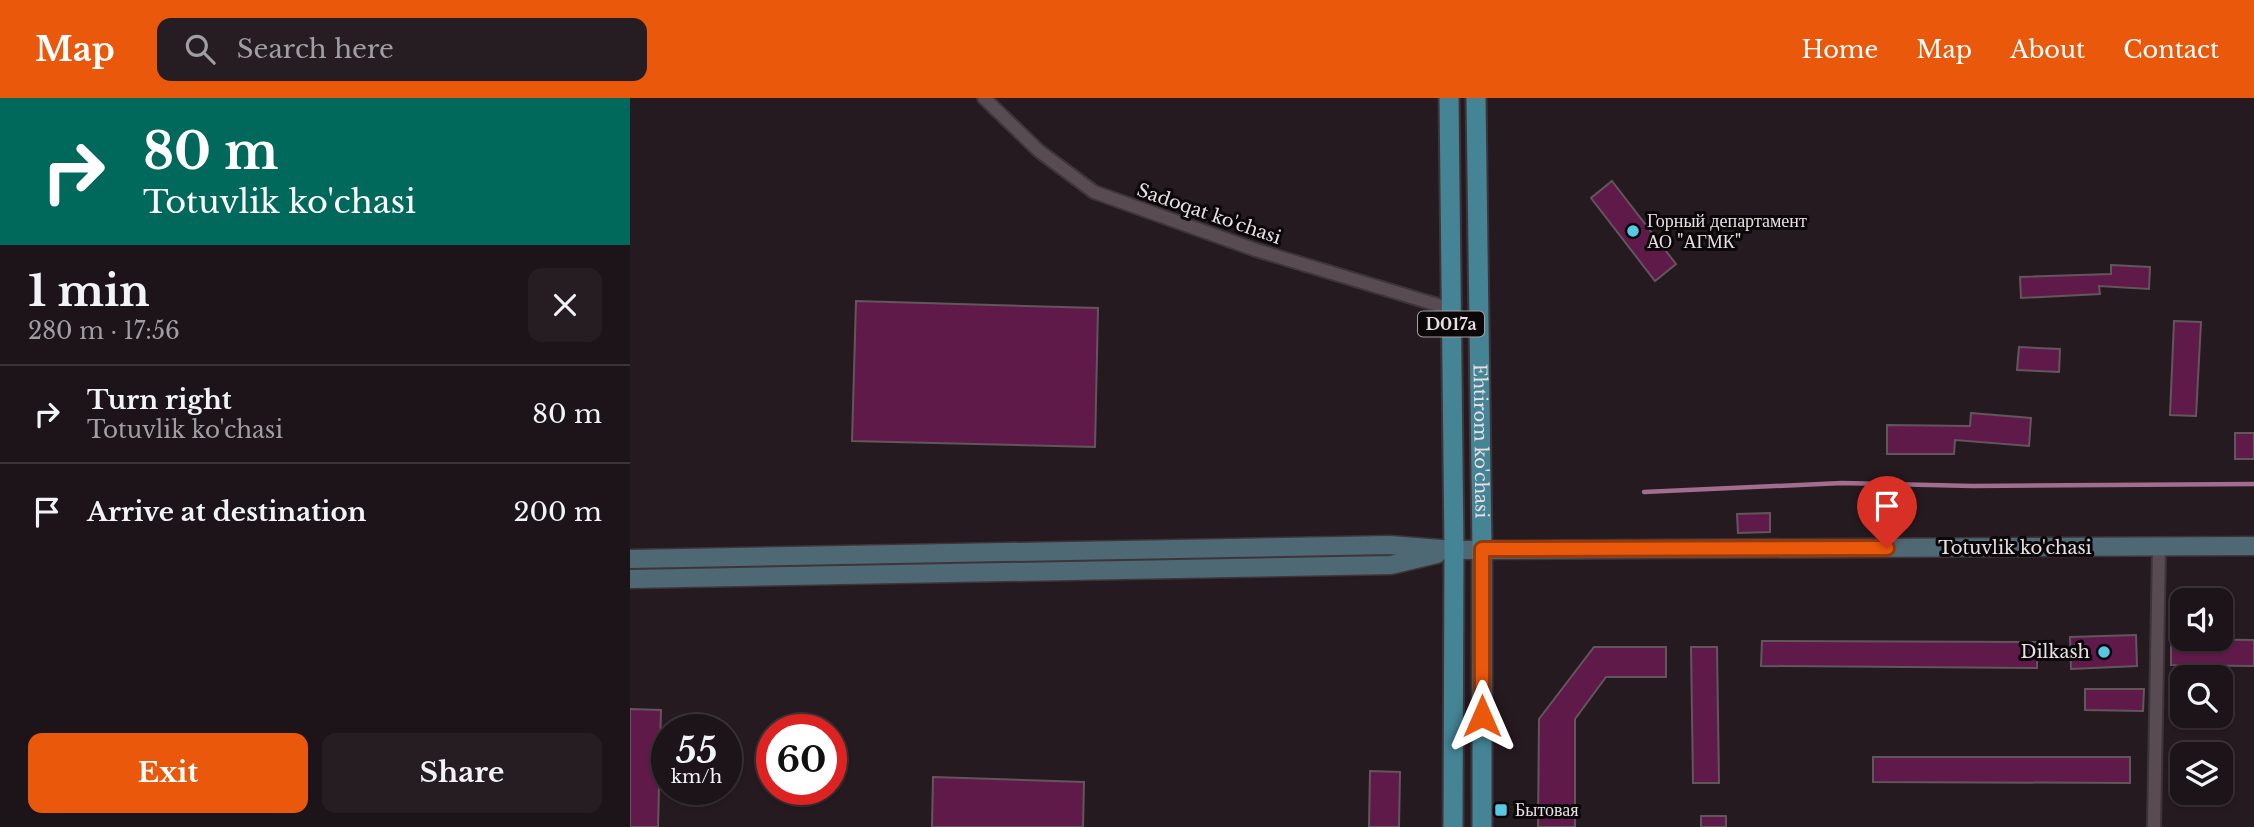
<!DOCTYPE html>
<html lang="en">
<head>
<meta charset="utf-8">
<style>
  :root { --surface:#1c1419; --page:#251d22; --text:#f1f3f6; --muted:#a09ea2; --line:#3a3338; --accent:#ea580c }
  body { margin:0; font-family:"Libre Baskerville",serif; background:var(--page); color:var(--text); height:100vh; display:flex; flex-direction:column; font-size:26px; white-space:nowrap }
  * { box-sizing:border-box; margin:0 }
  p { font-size:23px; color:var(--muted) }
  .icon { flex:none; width:38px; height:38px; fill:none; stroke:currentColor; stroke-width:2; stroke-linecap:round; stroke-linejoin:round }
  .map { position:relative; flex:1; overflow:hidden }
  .details { display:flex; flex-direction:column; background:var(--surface); width:630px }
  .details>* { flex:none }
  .guide { background:#00695c; color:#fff; overflow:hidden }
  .fabs { position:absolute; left:1540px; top:490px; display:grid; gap:14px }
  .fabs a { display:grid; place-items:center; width:63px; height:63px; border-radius:14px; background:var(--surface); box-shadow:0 2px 5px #0004,0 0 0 2px var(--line); font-size:35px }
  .speed { position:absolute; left:21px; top:616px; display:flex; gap:14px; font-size:35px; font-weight:700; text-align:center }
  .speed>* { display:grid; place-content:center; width:91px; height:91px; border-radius:50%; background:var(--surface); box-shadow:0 2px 5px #0004,0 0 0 2px var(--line); line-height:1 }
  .speed small { font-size:18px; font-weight:400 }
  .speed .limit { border:10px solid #d22; background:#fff; color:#111 }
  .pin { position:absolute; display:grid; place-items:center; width:60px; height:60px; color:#fff; margin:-72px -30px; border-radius:50% 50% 50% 0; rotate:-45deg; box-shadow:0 0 7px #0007 }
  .pin .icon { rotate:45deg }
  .me { position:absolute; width:77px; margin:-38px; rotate:0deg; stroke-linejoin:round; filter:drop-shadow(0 0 5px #0008) }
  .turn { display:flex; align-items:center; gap:24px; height:147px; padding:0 28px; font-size:32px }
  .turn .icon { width:91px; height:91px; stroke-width:2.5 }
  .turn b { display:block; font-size:49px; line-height:60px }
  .round { display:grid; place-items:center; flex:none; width:74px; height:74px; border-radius:14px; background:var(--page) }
  .head { display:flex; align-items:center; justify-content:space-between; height:119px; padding:0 28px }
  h1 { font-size:42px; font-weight:700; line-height:52px }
  .primary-button { display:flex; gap:14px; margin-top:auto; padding:14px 28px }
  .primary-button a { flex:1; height:80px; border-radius:14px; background:var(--accent); color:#fff; font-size:28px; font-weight:700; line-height:80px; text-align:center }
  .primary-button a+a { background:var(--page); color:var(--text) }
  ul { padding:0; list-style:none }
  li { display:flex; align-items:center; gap:21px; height:98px; padding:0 28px; border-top:2px solid var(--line) }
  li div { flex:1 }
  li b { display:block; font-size:26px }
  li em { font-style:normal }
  header { display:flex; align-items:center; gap:42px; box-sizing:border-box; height:98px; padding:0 35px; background:var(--accent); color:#fff }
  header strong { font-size:33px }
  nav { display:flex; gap:38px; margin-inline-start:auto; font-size:24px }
  .search { width:490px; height:63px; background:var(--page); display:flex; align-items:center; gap:18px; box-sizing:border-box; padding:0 24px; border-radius:14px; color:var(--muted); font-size:26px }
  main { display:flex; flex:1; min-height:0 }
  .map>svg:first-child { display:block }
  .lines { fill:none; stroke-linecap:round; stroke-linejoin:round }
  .stream { stroke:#a26d8e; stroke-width:4.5 }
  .building { fill:#601a49; stroke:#63555c; stroke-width:2 }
  .street-casing { stroke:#3e353a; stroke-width:16 }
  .secondary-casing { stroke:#3e353a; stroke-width:21 }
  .primary-casing { stroke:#3e353a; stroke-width:23 }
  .street { stroke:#584b52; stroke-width:12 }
  .secondary { stroke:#4e6874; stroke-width:18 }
  .primary { stroke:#448495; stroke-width:19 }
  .route-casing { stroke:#983908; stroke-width:18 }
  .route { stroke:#ea580c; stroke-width:12 }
  .poi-dot { fill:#57c9e2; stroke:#0b0709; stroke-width:2.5 }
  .labels { text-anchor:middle; stroke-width:6; stroke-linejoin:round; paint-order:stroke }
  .shield { fill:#0b0709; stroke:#a59ea2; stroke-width:2 }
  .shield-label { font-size:16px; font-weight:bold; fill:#e7dfe3 }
  .street-label { font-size:18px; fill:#e7dfe3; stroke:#0b0709 }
  .poi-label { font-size:18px; fill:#e7dfe3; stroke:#0b0709; text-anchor:start }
</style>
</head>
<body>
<header>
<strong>Map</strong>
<div class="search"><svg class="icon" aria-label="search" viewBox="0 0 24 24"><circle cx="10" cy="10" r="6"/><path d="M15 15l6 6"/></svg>Search here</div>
<nav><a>Home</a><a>Map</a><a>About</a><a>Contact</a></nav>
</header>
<main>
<section class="details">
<div class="guide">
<div class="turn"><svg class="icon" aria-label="right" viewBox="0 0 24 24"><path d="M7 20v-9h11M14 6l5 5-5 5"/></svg><div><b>80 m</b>Totuvlik ko'chasi</div></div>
</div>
<div class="head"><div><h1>1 min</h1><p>280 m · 17:56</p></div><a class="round"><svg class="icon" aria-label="close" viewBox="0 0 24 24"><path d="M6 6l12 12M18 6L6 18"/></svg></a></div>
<ul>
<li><svg class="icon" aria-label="right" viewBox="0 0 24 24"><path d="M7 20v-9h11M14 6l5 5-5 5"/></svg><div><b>Turn right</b><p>Totuvlik ko'chasi</p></div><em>80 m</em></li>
<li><svg class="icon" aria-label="arrive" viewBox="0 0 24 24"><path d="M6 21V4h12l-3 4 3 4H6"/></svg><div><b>Arrive at destination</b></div><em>200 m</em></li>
</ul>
<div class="primary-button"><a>Exit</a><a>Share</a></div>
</section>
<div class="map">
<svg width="1624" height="729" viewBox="0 0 1624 729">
  <rect width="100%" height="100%" fill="#261a21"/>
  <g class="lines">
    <polyline class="stream" points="1014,394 1212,385 1343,388 1624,386"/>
  </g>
  <g class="building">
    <polygon points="982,83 1046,166 1025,183 961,100"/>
    <polygon points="1481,167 1520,169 1519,191 1469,188 1470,196 1391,200 1390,179 1481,176"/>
    <polygon points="226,203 468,210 465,349 222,343"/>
    <polygon points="1544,223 1571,224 1566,318 1540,317"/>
    <polygon points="1389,249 1430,251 1429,274 1387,272"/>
    <polygon points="1341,315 1401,320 1399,348 1325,342 1324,356 1257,356 1257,327 1340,328"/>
    <rect x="1605" y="335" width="19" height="26"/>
    <polygon points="1140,415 1140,434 1108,435 1107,416"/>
    <polygon points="1506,537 1507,568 1441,571 1440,539"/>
    <polygon points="1541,541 1624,542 1624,568 1541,567"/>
    <polygon points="1132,543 1407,544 1407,570 1131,568"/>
    <polygon points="964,549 1036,549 1036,579 976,579 945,621 945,729 908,729 909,621"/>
    <polygon points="1061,549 1087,549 1089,685 1063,685"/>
    <polygon points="1455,591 1514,591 1513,613 1455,612"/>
    <polygon points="0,611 31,612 28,729 0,729"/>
    <polygon points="1243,659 1500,659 1500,685 1243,684"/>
    <polygon points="740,673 770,674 769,729 739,729"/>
    <polygon points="303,679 454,684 453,729 302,729"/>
    <rect x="1071" y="718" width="25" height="11"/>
  </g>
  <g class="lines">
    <defs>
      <g id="street">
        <polyline points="354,0 409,53 464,94 626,152 821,211"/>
        <polyline points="1524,729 1529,450"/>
      </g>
      <g id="secondary">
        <polyline points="0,461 760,447 824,452 1624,448"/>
        <polyline points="0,481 761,467 807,456"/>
      </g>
      <g id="primary">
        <polyline points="819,0 824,452 823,729"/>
        <path id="s1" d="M846 0 852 451V729"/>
      </g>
    </defs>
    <use href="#street" class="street-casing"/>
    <use href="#secondary" class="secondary-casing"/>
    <use href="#primary" class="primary-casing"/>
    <use href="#street" class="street"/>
    <use href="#secondary" class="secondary"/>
    <use href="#primary" class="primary"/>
  </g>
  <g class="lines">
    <defs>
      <polyline id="route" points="852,618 852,451 1257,450"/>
    </defs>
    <use href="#route" class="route-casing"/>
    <use href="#route" class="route"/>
  </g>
  <g class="poi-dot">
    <circle cx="1003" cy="133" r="7"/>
    <circle cx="1474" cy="554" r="7"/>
    <rect x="864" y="705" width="14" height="14" rx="3.5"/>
  </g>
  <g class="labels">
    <rect class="shield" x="788" y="213.5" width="66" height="25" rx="5"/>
    <g class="shield-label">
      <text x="821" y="232">D017a</text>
    </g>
    <g class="street-label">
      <text transform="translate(579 116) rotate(19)" y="6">Sadoqat ko'chasi</text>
      <text dy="6" stroke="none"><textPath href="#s1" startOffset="343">Ehtirom ko'chasi</textPath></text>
      <text x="1385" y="456">Totuvlik ko'chasi</text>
    </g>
    <g class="poi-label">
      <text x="1017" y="129">Горный департамент<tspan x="1017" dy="21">АО "АГМК"</tspan></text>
      <text x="1460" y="560" text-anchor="end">Dilkash</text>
      <text x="885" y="718">Бытовая</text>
    </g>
  </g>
</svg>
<div class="fabs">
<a><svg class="icon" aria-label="sound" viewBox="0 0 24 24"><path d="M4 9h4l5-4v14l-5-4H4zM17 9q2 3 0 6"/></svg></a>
<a><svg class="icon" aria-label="search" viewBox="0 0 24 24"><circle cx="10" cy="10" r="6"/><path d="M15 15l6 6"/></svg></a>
<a><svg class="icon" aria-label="layers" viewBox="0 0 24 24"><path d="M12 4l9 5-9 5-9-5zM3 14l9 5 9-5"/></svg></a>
</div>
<div class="speed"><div>55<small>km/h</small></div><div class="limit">60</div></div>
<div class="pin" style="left:1257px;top:450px;background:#d93025"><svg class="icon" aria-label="arrive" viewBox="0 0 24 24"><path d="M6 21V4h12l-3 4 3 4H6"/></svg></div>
<svg class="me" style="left:852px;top:618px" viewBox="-20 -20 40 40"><path d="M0-17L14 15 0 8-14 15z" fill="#ea580c" stroke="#fff" stroke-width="4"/></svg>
</div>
</main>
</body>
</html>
